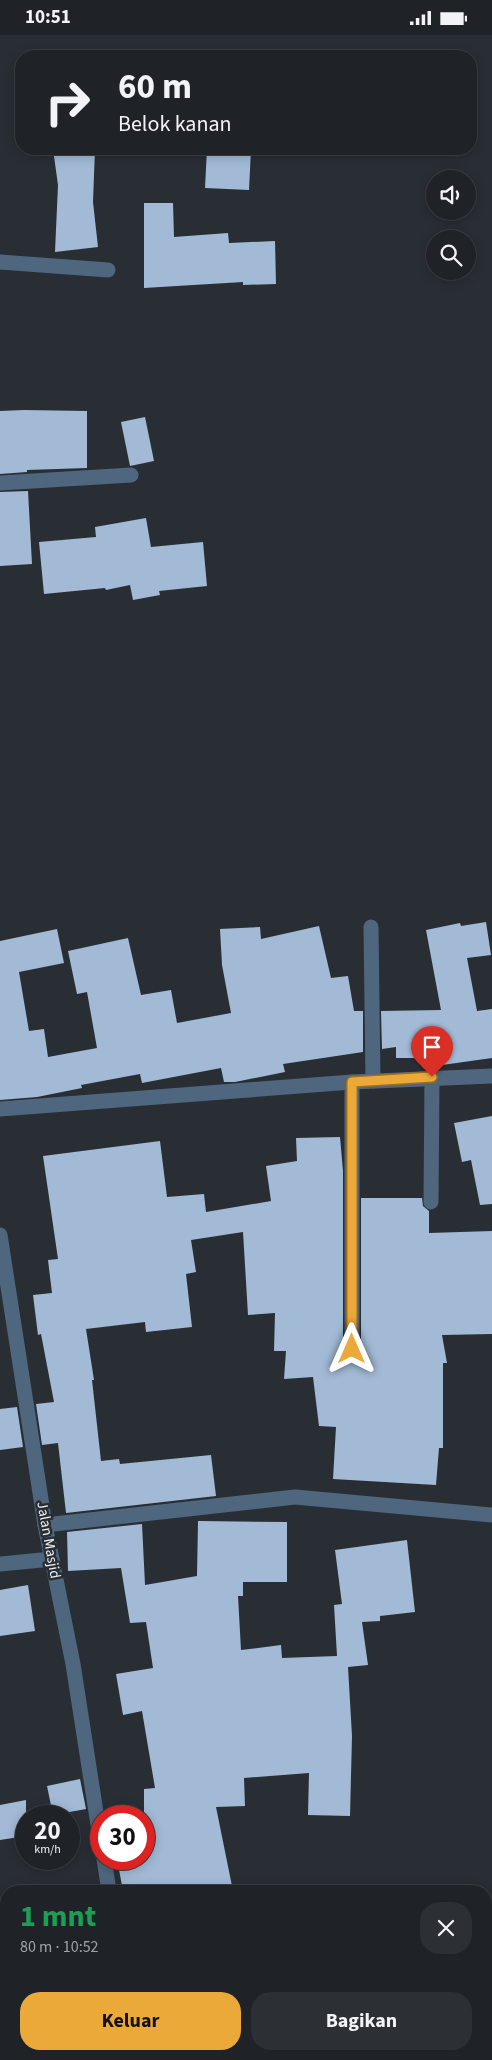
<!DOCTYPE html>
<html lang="id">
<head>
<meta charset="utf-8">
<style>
  :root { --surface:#1f2227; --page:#2c2f33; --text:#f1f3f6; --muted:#a1a4a7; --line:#3c3f44; --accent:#eba93a }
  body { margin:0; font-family:"Source Sans 3",sans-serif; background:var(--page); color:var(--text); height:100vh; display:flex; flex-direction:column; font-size:19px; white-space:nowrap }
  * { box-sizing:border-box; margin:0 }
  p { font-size:16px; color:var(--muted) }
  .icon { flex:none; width:28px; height:28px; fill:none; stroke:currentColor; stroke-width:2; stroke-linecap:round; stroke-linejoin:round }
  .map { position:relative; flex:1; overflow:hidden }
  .sheet { position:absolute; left:0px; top:1850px; width:492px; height:175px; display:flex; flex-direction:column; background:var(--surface); border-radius:20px 20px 0 0; box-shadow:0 2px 12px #0003,0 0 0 1px var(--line) }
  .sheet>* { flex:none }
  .guide { position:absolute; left:15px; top:15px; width:462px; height:105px; border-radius:20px; box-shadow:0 2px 12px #0003,0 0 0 1px var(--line); background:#1f2227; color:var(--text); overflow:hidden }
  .tools { position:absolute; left:426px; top:135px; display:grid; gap:10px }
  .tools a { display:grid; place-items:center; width:50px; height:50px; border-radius:50%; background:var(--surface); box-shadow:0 2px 12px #0003,0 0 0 1px var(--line); font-size:25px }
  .speed { position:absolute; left:15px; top:1770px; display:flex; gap:10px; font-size:25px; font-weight:700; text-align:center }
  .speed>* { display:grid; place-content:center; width:65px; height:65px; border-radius:50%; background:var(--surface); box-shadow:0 2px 12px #0003,0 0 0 1px var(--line); line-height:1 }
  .speed small { font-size:12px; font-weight:400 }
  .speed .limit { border:8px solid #d22; background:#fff; color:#111 }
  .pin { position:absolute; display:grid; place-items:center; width:42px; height:42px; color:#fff; margin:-51px -21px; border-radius:50% 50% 50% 0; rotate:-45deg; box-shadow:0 0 5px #0007 }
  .pin .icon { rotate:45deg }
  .me { position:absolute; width:55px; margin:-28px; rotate:0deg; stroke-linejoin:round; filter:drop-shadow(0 0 4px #0008) }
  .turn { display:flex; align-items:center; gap:18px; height:105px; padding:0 20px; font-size:22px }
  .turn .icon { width:65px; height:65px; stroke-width:2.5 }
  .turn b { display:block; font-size:35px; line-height:42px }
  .round { display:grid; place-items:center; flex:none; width:52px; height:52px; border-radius:20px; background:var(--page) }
  .overview { display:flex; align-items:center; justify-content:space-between; height:85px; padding:0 20px }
  h1 { font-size:30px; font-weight:700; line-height:38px; color:#1e9e55 }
  .cta { display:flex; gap:10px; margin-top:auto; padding:10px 20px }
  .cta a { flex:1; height:58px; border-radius:20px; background:var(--accent); color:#111; font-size:20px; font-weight:700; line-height:58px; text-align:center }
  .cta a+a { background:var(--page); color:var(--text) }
  .status { display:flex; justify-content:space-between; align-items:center; height:35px; padding:0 25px; background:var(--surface); direction:ltr }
  .status svg { height:14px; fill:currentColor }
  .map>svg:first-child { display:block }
  .building { fill:#a2bad6 }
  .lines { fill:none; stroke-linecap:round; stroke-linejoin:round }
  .street { stroke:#4f667f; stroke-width:15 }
  .route-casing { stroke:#996e26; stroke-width:12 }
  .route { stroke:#eba93a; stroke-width:9 }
  .labels { text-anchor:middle; stroke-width:5; stroke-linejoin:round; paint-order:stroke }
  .street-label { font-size:15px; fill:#edf1f5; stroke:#292e34 }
</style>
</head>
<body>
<div class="status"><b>10:51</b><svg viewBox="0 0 49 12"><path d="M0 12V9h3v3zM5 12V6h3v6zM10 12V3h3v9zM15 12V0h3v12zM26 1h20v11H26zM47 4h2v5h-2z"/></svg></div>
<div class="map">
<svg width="492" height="2025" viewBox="0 0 492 2025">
  <rect width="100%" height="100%" fill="#292e34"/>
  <g class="building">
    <polygon points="53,114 95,114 93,167 98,212 55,217 58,150"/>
    <polygon points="207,114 251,114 249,155 205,153"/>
    <polygon points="144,168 173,168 174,202 228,198 229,208 275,206 276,249 243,250 243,247 144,253"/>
    <polygon points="24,375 87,376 87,433 27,435 27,437 0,439 0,376"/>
    <polygon points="145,382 154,426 130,431 121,387"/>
    <polygon points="28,456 32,529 0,531 0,457"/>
    <polygon points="146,483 151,512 203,507 207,551 159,556 160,560 133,565 130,550 106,555 105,553 44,559 39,507 96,502 95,492"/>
    <polygon points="486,887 491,920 467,923 477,976 492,974 492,1023 442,1030 442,1023 396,1023 396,1012 382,1014 381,976 441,975 426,895 460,888 461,891"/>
    <polygon points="319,891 331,943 348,941 354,976 363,976 363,1017 283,1029 285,1037 235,1047 224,1047 221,1033 142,1048 140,1039 81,1050 82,1053 37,1062 0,1065 0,906 57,894 64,928 19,937 29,996 44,994 48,1022 97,1013 87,957 77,959 68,916 128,903 141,960 171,955 177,988 231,978 222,930 220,894 260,892 261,904"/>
    <polygon points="492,1081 492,1169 480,1170 471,1125 462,1127 454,1088"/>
    <polygon points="340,1102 343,1136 343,1314 347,1322 356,1322 361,1314 361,1163 422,1163 423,1171 429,1176 429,1198 492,1196 492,1299 442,1300 447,1328 443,1328 443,1413 439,1413 436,1450 333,1444 336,1392 319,1391 313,1342 284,1344 286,1316 274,1316 275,1278 248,1280 243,1197 191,1205 196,1237 186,1239 192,1292 146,1297 145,1287 86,1294 94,1345 92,1345 101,1426 119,1424 120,1429 211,1420 216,1461 66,1478 58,1408 42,1410 36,1369 54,1367 41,1299 38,1300 33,1260 52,1258 48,1225 58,1224 43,1121 160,1106 167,1162 204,1159 206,1177 271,1166 266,1131 297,1126 296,1103"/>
    <polygon points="17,1372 23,1412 0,1415 0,1374"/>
    <polygon points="198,1486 287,1487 287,1547 243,1547 243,1561 238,1561 241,1615 281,1610 282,1623 337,1621 334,1570 342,1569 335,1515 407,1505 415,1577 380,1581 380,1586 362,1587 368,1630 348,1632 352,1701 350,1781 308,1780 309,1738 244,1743 245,1771 216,1772 233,1856 123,1856 117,1824 144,1824 144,1781 120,1781 120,1777 144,1777 144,1754 155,1753 142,1676 123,1680 116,1639 153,1633 146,1587 130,1588 121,1533 68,1536 67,1497 142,1489 145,1550 197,1541"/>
    <polygon points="28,1550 35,1596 0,1601 0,1555"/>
    <polygon points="80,1744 86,1774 53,1780 47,1751"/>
    <polygon points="26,1765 26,1801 0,1805 0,1770"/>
  </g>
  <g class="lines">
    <g class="street">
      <polyline points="0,227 108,235"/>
      <polyline points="0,448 131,440"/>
      <polyline points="371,892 373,1046"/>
      <polyline points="352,1047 352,1314"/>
      <polyline points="0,1074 352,1047 492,1041"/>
      <polyline points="431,1167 432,1042"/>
      <polyline points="0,1200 45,1490 73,1629 101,1809"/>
      <polyline points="45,1490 295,1462 492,1480"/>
      <polyline points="0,1529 52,1524"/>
      <polyline points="104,1824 109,1856"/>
      <polyline points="134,2019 135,2025"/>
    </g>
  </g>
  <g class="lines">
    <defs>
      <polyline id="route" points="352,1314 352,1047 432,1042"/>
    </defs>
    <use href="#route" class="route-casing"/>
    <use href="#route" class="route"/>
  </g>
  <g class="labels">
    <g class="street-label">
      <text transform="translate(49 1505) rotate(80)" y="5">Jalan Masjid</text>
    </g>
  </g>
</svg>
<div class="tools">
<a><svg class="icon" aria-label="sound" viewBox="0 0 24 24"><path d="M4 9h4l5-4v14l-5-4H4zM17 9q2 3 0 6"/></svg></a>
<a><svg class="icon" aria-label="search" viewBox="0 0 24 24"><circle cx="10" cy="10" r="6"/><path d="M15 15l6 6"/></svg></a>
</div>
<div class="speed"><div>20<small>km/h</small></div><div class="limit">30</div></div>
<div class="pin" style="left:432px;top:1042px;background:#d93025"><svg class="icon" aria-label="arrive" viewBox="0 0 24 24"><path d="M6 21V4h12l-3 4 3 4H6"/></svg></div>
<svg class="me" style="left:352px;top:1314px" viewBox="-20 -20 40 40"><path d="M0-17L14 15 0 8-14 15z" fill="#eba93a" stroke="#fff" stroke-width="4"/></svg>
<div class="guide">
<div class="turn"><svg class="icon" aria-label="right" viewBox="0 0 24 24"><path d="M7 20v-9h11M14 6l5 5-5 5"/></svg><div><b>60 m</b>Belok kanan</div></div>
</div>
<section class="sheet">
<div class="overview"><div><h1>1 mnt</h1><p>80 m · 10:52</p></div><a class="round"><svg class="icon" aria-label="close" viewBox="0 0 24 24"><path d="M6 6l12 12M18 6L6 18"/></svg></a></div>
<div class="cta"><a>Keluar</a><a>Bagikan</a></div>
</section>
</div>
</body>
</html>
